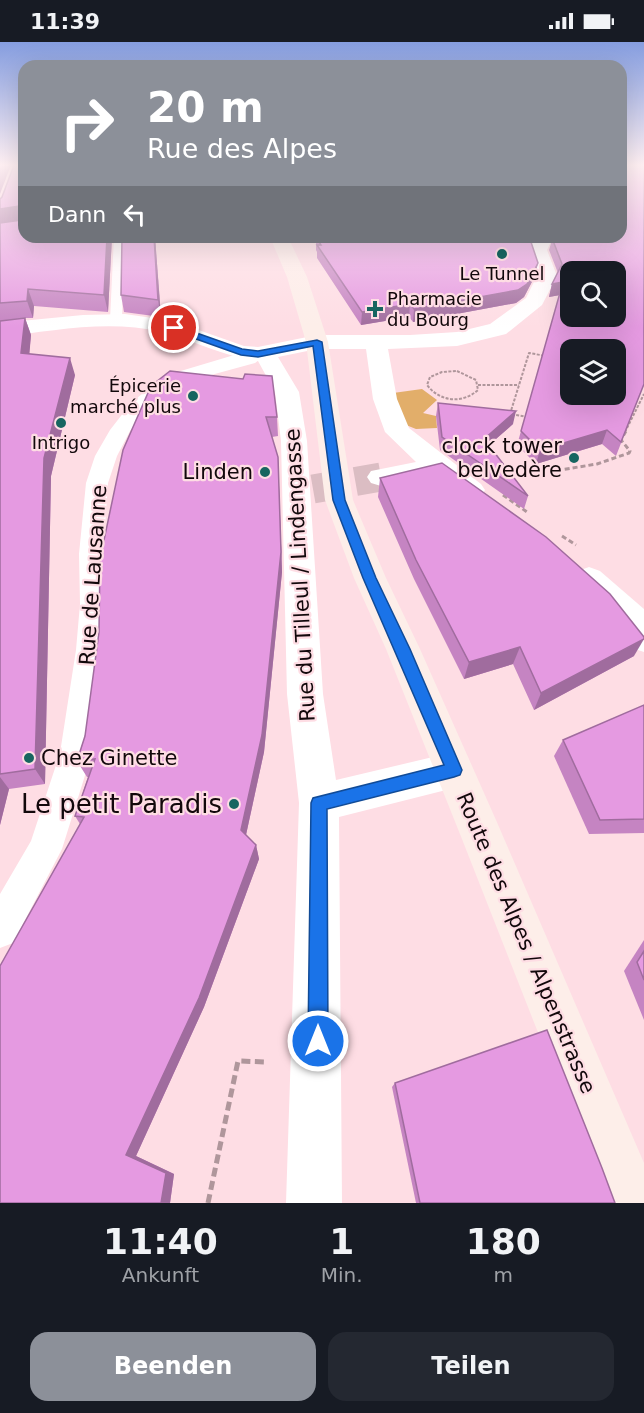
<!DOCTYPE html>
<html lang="de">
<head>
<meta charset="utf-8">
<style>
  :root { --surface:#171b24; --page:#242831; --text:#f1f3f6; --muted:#9ea1a6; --accent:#8c9099 }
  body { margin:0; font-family:"DejaVu Sans",sans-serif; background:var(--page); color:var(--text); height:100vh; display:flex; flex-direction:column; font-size:22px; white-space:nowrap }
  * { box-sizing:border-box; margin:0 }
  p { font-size:20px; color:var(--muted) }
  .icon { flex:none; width:33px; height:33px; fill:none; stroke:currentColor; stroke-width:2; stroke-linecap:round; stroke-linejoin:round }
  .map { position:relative; height:1161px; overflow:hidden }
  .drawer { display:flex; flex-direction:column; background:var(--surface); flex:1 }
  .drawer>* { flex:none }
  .guide { position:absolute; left:18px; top:18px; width:609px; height:183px; border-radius:18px; box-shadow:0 6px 24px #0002; background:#8c9099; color:#fff; overflow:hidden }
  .tools { position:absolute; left:560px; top:219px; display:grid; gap:12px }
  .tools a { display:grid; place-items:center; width:66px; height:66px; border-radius:12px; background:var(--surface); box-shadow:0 6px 24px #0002; font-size:30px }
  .pin { position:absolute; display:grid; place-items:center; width:51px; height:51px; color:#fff; margin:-26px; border:3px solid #fff; border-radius:50%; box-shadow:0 2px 6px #0007 }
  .me { position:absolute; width:66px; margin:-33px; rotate:0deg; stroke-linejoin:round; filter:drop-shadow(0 0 4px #0008) }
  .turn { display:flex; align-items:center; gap:21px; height:126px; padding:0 30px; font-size:27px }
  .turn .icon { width:78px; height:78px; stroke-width:2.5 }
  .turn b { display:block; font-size:42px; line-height:51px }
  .then { display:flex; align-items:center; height:57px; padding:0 30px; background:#0003; gap:12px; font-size:22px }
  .eta { display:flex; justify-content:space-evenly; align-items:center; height:102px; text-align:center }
  .eta b { font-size:36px; font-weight:700; line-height:42px }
  .action { display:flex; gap:12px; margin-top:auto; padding:12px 30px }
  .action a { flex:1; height:69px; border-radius:18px; background:var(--accent); color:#fff; font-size:24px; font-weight:700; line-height:69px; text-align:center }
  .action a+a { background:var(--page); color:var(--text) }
  .status { display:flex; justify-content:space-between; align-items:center; height:42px; padding:0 30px; background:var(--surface); direction:ltr }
  .status svg { height:16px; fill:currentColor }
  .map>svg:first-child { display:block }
  .green { fill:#e2ae6a }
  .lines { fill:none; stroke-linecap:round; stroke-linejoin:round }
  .minor-tunnel { stroke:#dbbdc3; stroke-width:29; stroke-dasharray:29 14; stroke-linecap:butt }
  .path-far2 { stroke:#af969b; stroke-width:2; stroke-dasharray:3 1.5; stroke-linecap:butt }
  .path-far1 { stroke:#af969b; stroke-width:3; stroke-dasharray:5 3; stroke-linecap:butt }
  .path { stroke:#af969b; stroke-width:5; stroke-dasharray:9 4.5; stroke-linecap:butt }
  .service { fill:#fff; fill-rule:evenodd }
  .pedestrian { fill:#fff; fill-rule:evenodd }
  .minor { fill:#fff; fill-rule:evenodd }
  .secondary { fill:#fdeee9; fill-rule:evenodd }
  .wall { fill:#c584c2 }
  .shaded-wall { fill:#a06c9e }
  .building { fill:#e59ae1; stroke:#a06c9e; stroke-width:1.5; fill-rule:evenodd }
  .route { fill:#1a73e8; stroke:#114b97; stroke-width:1.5 }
  .poi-dot { fill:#176560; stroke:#fedde4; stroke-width:2 }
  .labels { text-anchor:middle; stroke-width:4.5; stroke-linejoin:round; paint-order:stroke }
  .far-poi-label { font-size:18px; fill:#12080b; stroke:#fedde4 }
  .poi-label { font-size:21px; fill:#12080b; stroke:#fedde4; text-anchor:end }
  .street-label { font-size:21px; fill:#12080b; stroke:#fedde4 }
  .near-poi-label { font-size:26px; fill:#12080b; stroke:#fedde4; text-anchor:end }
</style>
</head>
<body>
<div class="status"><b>11:39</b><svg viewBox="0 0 49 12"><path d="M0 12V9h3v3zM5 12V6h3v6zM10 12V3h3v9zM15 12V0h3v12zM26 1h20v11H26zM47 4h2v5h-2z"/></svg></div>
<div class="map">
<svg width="644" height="1161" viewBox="0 0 644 1161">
  <rect width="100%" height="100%" fill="#fedde4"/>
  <polygon class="green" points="422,347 437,358 423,371 436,374 437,386 416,387 406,383 393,351"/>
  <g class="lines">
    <polyline class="minor-tunnel" points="313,447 381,435"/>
    <g class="path-far2">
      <path d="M457 329 476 338 478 348C462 362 440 360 427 343L430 335 442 330Z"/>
      <polyline points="478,343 519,343"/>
      <polyline points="528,375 510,372 529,311 546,314"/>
      <polyline points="625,390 644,352"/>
    </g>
    <g class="path-far1">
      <polyline points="541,431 597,422 629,411 630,409 621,398 626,389"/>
      <polyline points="503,453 527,470"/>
      <polyline points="562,494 576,503"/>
    </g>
    <polyline class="path" points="208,1161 238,1019 266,1020"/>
    <polygon class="service" points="114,195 124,195 122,278 116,281 110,278"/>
    <polygon class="pedestrian" points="258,306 265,308 267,312 255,321 178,342 145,369 130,389 117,414 108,441 103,512 106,562 104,608 92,711 62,807 13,901 0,906 0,852 31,799 60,711 76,608 80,562 79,512 86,441 95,414 110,388 131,361 164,334"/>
    <g class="minor">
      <path d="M535 195H553L547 208 557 234 542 263 506 292 457 304 388 307 397 357 409 386 481 442 485 448 481 454C461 460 448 445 433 434L381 444 371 441 367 435 371 429 416 420 385 390 373 357 366 307H317L278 315 299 350 307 399 323 652 336 738 454 710 468 716 473 728 468 740 454 746 339 775 342 1161H286L299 761 287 652 281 399 275 350 258 319C224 315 194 298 161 290 109 277 52 289 0 295V281L83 273 125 272 173 279 244 304 258 305 317 293H410L457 290 490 282 526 256 537 234 529 208Z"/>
      <polygon points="589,525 600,529 644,567 644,610 632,606 623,587 578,545 573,537 578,529"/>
    </g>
    <polygon class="secondary" points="270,195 288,195 307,235 328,300 353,458 386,536 420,607 496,778 644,1121 644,1161 605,1161 460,792 386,607 354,536 325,458 306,300 287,235"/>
  </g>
  <g class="wall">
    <polygon points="24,123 24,195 112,195 108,270 34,264 33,276 25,276 31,293 29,312 75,333 51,434 45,742 9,747 0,783 0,157 2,155"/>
    <polygon points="122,195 155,195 161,275 124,270 121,253"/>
    <polygon points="312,195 526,195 535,234 524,255 516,261 413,280 409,275 361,283 317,216 317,210 316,208 316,200"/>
    <polygon points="553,195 644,342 616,414 602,402 536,422 517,403 560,253 549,255 552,242 558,231 549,208"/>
    <polygon points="151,344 277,375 278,394 272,395 278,415 282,530 264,710 246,793 256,803 259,817 204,965 136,1114 174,1132 170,1161 0,1161 80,782 75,774 88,735 87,735 77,719 85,694"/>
    <polygon points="438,361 513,382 489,403 528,454 524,467 440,408 436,374"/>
    <polygon points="380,436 634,614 534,668 513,622 464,637 414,537 378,455"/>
    <polygon points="644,663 644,791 589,792 554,714 563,698"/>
    <polygon points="644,898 644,978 624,929"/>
    <polygon points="395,1041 615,1161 416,1161 392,1045"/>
  </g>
  <g class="shaded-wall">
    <polygon points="1,123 11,123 0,152 0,125"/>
    <polygon points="19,164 24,180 0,183 0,167"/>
    <polygon points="107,195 112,195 108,270 104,253"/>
    <polygon points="154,195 155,195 161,275 158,258"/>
    <polygon points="538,221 535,234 524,255 516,261 413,280 414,267"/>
    <polygon points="563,240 560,253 549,255 552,242"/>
    <polygon points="28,247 34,264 33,276 27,259"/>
    <polygon points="410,262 409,275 361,283 362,270"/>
    <polygon points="25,276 31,293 28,328 21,311"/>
    <polygon points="70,316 75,333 51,434 45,742 35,727 44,416"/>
    <polygon points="516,369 513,382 481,410 484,397"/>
    <polygon points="607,388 602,402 536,422 540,408"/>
    <polygon points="278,415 282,530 264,710 244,802 241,788"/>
    <polygon points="644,597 634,614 534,668 541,651"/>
    <polygon points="520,605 513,622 464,637 469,620"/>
    <polygon points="0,735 9,747 0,783"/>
    <polygon points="256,803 259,817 204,965 136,1114 174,1132 170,1161 161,1161 126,1113"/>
  </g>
  <g class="building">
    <polygon points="14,123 24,123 24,195 107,195 104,253 28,247 27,259 0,261 0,181 21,178 21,166 19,164 0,167 0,157 2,155"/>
    <path d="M621 123H644V342L621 400 607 388 540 408 521 389 563 240 552 242 562 222 552 196 621 195ZM570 230H615V274H570ZM570 308H615V352H570Z"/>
    <polygon points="122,195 154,195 158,258 121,253"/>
    <polygon points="316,195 526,195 530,197 538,221 527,242 518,248 414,267 410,262 362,270 317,203 321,203"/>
    <polygon points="25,276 21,311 70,316 44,416 35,727 0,732 0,279"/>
    <polygon points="170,329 243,337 245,332 272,334 277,375 266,375 278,415 281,510 262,693 241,788 256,803 199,956 126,1113 166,1131 161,1161 0,1161 0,924 84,775 75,774 95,717 77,719 85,694 99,590 100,517 123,408 151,344"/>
    <polygon points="438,361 516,369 484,397 528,454 442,395"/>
    <polygon points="442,421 546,495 610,552 644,595 644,597 541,651 520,605 469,620 416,518 380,436"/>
    <polygon points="644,663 644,777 600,778 563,698"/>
    <polygon points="644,909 644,938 637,920"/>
    <polygon points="547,988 602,1126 615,1161 420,1161 395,1041"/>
  </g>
  <linearGradient id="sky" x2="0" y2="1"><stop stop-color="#859ddf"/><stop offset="0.43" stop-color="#fff0f3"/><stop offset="1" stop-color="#fff0f3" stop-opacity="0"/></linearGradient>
  <rect width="644" height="286" fill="url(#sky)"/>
  <polygon class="route" points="174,283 242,307 258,309 317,298 322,300 345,458 376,536 410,607 462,728 460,733 454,735 327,767 328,999 325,1006 318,1009 311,1006 308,999 311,761 313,756 444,723 363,536 333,458 313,304 258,315 241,313 171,288 169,286"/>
  <g class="poi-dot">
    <circle cx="502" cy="212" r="6"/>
    <path d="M372 258h6v6h6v6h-6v6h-6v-6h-6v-6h6z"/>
    <circle cx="193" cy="354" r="6"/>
    <circle cx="61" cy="381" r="6"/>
    <circle cx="574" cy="416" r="6"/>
    <circle cx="265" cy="430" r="6"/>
    <circle cx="29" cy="716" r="6"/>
    <circle cx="234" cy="762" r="6"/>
  </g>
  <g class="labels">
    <g class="far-poi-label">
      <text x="502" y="238">Le Tunnel</text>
      <text x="387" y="263" text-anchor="start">Pharmacie<tspan x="387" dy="21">du Bourg</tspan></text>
      <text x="181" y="350" text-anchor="end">Épicerie<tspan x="181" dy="21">marché plus</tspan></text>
      <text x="61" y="407">Intrigo</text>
    </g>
    <g class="poi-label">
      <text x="562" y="411">clock tower<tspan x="562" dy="24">belvedère</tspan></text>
      <text x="253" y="437">Linden</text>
      <text x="41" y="723" text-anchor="start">Chez Ginette</text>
    </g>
    <g class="street-label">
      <text transform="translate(93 533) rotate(-86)" y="7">Rue de Lausanne</text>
      <text transform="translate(300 533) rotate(-93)" y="7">Rue du Tilleul / Lindengasse</text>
      <text transform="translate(526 901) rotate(67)" y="7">Route des Alpes / Alpenstrasse</text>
    </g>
    <g class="near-poi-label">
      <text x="222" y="771">Le petit Paradis</text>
    </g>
  </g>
</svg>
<div class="tools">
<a><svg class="icon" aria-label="search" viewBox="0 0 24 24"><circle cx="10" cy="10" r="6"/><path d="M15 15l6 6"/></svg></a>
<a><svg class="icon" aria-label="layers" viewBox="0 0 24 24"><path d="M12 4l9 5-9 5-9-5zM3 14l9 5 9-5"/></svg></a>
</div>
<div class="pin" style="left:174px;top:286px;background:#d93025"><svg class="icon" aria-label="arrive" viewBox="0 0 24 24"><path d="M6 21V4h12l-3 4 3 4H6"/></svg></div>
<svg class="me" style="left:318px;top:999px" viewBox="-20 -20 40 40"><circle r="17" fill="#1a73e8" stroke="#fff" stroke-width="3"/><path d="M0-11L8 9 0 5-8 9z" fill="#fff"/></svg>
<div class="guide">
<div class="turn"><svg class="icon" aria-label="right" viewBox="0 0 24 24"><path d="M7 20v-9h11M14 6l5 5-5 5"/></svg><div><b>20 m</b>Rue des Alpes</div></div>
<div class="then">Dann<svg class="icon" aria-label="left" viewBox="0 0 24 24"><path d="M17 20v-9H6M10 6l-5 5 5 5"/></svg></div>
</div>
</div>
<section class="drawer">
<div class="eta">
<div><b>11:40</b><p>Ankunft</p></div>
<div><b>1</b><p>Min.</p></div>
<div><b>180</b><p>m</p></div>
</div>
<div class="action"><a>Beenden</a><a>Teilen</a></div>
</section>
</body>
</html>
